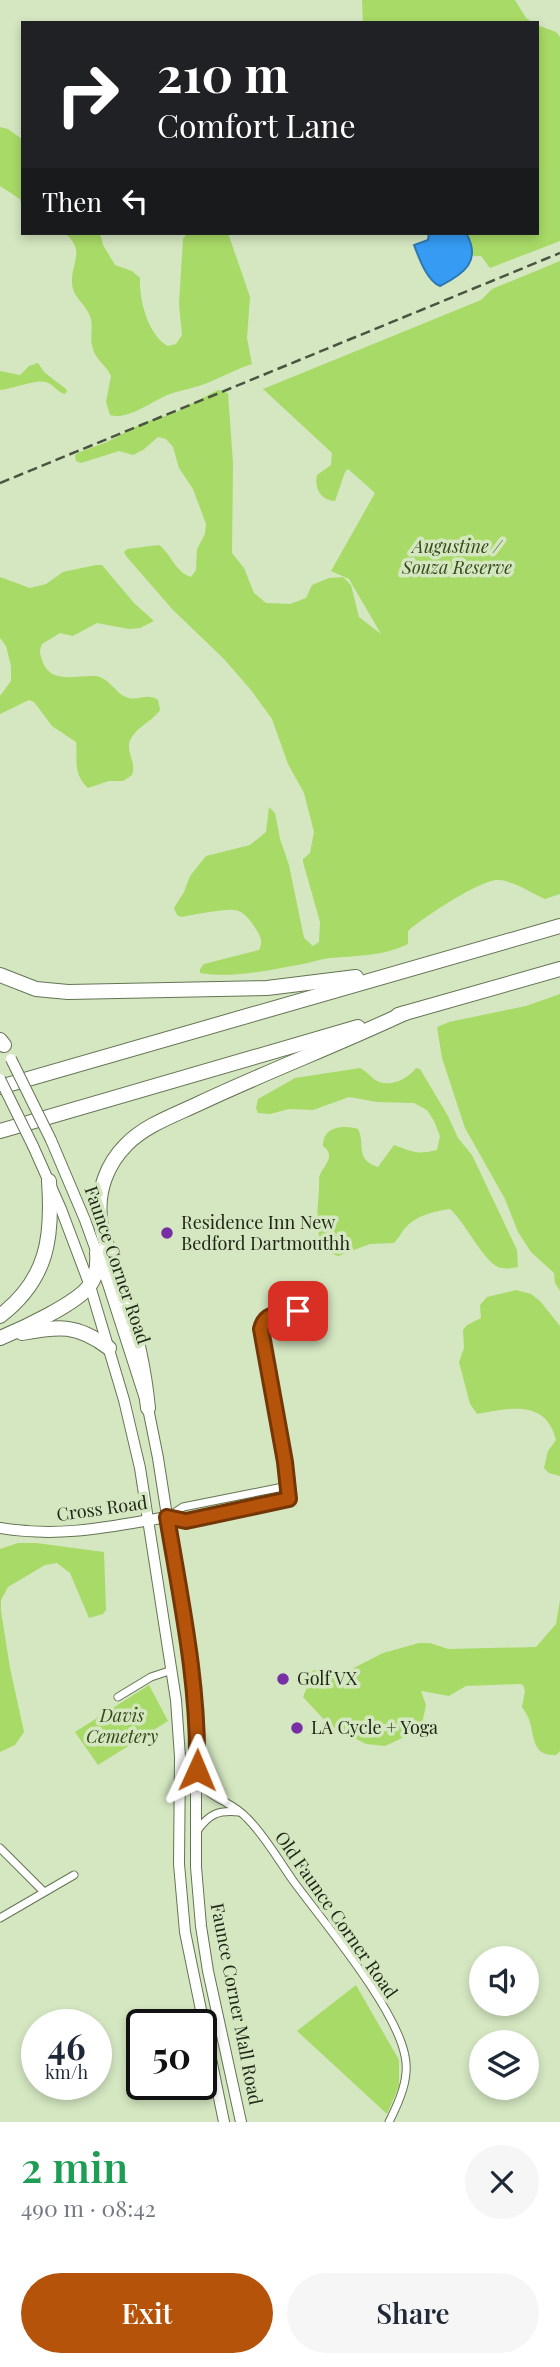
<!DOCTYPE html>
<html lang="en">
<head>
<meta charset="utf-8">
<style>
  :root { --surface:#fff; --page:#f6f6f7; --text:#1f2937; --muted:#747a83; --accent:#b45309 }
  body { margin:0; font-family:"Playfair Display",serif; background:var(--page); color:var(--text); height:100vh; display:flex; flex-direction:column; font-size:26px; white-space:nowrap }
  * { box-sizing:border-box; margin:0 }
  p { font-size:23px; color:var(--muted) }
  .icon { flex:none; width:38px; height:38px; fill:none; stroke:currentColor; stroke-width:2; stroke-linecap:round; stroke-linejoin:round }
  .map { position:relative; height:2122px; overflow:hidden }
  .drawer { display:flex; flex-direction:column; background:var(--surface); flex:1 }
  .drawer>* { flex:none }
  .banner { position:absolute; left:21px; top:21px; width:518px; height:214px; border-radius:0px; box-shadow:0 4px 10px #0003; background:#202124; color:#fff; overflow:hidden }
  .controls { position:absolute; left:469px; top:1946px; display:grid; gap:14px }
  .controls a { display:grid; place-items:center; width:70px; height:70px; border-radius:50%; background:var(--surface); box-shadow:0 4px 10px #0003; font-size:35px }
  .speed { position:absolute; left:21px; top:2009px; display:flex; gap:14px; font-size:35px; font-weight:700; text-align:center }
  .speed>* { display:grid; place-content:center; width:91px; height:91px; border-radius:50%; background:var(--surface); box-shadow:0 4px 10px #0003; line-height:1 }
  .speed small { font-size:18px; font-weight:400 }
  .speed .limit { border:4px solid #111; border-radius:10px; background:#fff; color:#111 }
  .pin { position:absolute; display:grid; place-items:center; width:60px; height:60px; color:#fff; margin:-30px; border-radius:14px; box-shadow:0 4px 10px #0006 }
  .me { position:absolute; width:77px; margin:-38px; rotate:1deg; stroke-linejoin:round; filter:drop-shadow(0 0 5px #0008) }
  .turn { display:flex; align-items:center; gap:24px; height:147px; padding:0 21px; font-size:32px }
  .turn .icon { width:91px; height:91px; stroke-width:2.5 }
  .turn b { display:block; font-size:49px; line-height:60px }
  .then { display:flex; align-items:center; height:66px; padding:0 21px; background:#0003; gap:14px; font-size:26px }
  .round { display:grid; place-items:center; flex:none; width:74px; height:74px; border-radius:37px; background:var(--page) }
  .head { display:flex; align-items:center; justify-content:space-between; height:119px; padding:0 21px }
  h1 { font-size:42px; font-weight:600; line-height:52px; color:#1e9e55 }
  .cta { display:flex; gap:14px; margin-top:auto; padding:14px 21px }
  .cta a { flex:1; height:80px; border-radius:42px; background:var(--accent); color:#fff; font-size:28px; font-weight:600; line-height:80px; text-align:center }
  .cta a+a { background:var(--page); color:var(--text) }
  .map>svg:first-child { display:block }
  .green { fill:#a8da67 }
  .water { fill:#359bf3; stroke:#2f78b2; stroke-width:2 }
  .lines { fill:none; stroke-linecap:round; stroke-linejoin:round }
  .street-casing { stroke:#647453; stroke-width:9 }
  .secondary-casing { stroke:#647453; stroke-width:12 }
  .highway-casing { stroke:#647453; stroke-width:16 }
  .street { stroke:#fff; stroke-width:7 }
  .secondary { stroke:#fff; stroke-width:10 }
  .highway { stroke:#fff; stroke-width:14 }
  .rail { stroke:#4a5441; stroke-width:2.5; stroke-dasharray:10 5; stroke-linecap:butt }
  .secondary-bridge-casing { stroke:#647453; stroke-width:12; stroke-linecap:butt }
  .secondary-bridge { stroke:#fff; stroke-width:10 }
  .route-casing { stroke:#753606; stroke-width:18 }
  .route { stroke:#b45309; stroke-width:12 }
  .poi-dot { fill:#7630a3; stroke:#d4e7c1; stroke-width:2.5 }
  .labels { text-anchor:middle; stroke-width:7; stroke-linejoin:round; paint-order:stroke }
  .park-label { font-size:18px; font-style:italic; fill:#364a1b; stroke:#d4e7c1 }
  .poi-label { font-size:18px; fill:#202719; stroke:#d4e7c1; text-anchor:start }
  .street-label { font-size:18px; fill:#202719; stroke:#d4e7c1 }
</style>
</head>
<body>
<div class="map">
<svg width="560" height="2122" viewBox="0 0 560 2122">
  <rect width="100%" height="100%" fill="#d4e7c1"/>
  <g class="green">
    <polygon points="362,0 515,0 526,18 534,23 363,23"/>
    <polygon points="537,25 556,32 560,37 560,241 490,268 481,256 473,256 471,242 466,233 537,233"/>
    <polygon points="0,127 8,129 23,140 23,218 20,199 0,186"/>
    <path d="M65 233H100L103 245 115 265 132 271 140 278C139 300 148 335 168 346L176 344 182 335 179 304 183 239 187 233H228L250 297 247 338 252 364C236 369 222 377 207 383 195 388 182 390 170 394 153 400 128 421 110 415L106 402 111 376C107 366 96 360 93 349 89 338 94 327 90 316 85 303 73 298 72 283 71 262 86 251 65 233Z"/>
    <path d="M560 261V894L545 899C531 893 513 881 499 880 482 878 421 919 408 931V944C384 956 356 956 329 958 322 959 315 961 308 963 273 969 236 979 200 973V969L204 964 259 950C263 942 261 937 256 929 241 905 234 909 209 912 199 914 190 915 181 917L177 915 174 908 184 892 190 876 206 856 250 845 266 832 269 807 275 813 280 839 289 865 304 938 313 946 319 942 320 922 303 862V859L310 853 314 832 304 793 288 764 272 719 251 690 224 659 173 610 126 556 124 552 127 549 159 545C171 554 176 573 191 577L196 570 197 549 205 534 206 524 193 489 179 468 173 447 166 439 158 437 143 450 133 455 119 451 81 463 76 461 75 456 77 453 107 442 143 423 174 413 218 390 228 393 233 463 232 553 244 568 254 593 266 603 290 604 306 598 312 585 329 578 343 577 351 585 359 617 381 634 349 579 331 571 375 493 348 469 345 472 335 501C321 500 314 489 317 475L331 465 332 453 263 389 481 300 492 289Z"/>
    <path d="M38 363 44 372 66 389 67 391 65 394C57 392 54 385 46 382 36 379 12 389 0 390V371L20 375 29 366Z"/>
    <path d="M96 565H102L134 603 154 621 140 628 129 629 97 623 73 636 60 633 42 644C39 651 40 654 42 660 50 685 76 675 95 676 109 677 115 693 126 697 138 702 147 692 158 700L160 710C152 722 130 730 129 746 129 757 136 763 132 775L123 781H109L88 788C72 773 78 759 76 742L52 726 34 702 29 700 0 714V696L11 681V666L6 646 0 638V577L30 588 46 584 63 572Z"/>
    <polygon points="560,994 560,1291 555,1283 554,1273 531,1252 518,1232 505,1199 465,1128 442,1058 437,1027 449,1022 526,1006"/>
    <path d="M360 1068C366 1071 369 1075 374 1079 387 1089 407 1080 416 1068L420 1069 448 1116 458 1138 472 1155 517 1250 518 1267C513 1268 507 1269 501 1268 485 1265 466 1223 450 1209 435 1211 419 1215 408 1225 402 1230 400 1237 394 1243L370 1244 338 1256C306 1245 321 1202 319 1177 323 1166 337 1156 323 1146 323 1126 343 1125 358 1129 366 1145 354 1159 378 1167L394 1145C414 1152 416 1155 437 1150L440 1136 434 1121 427 1110 414 1103 377 1102 349 1097 313 1110 289 1109 270 1114 258 1113 256 1108 258 1099 295 1078Z"/>
    <path d="M516 1290 531 1294 540 1301 560 1326V1476L549 1473 544 1468 548 1451 556 1440C546 1399 510 1408 477 1414L470 1404 459 1362 464 1348 463 1330 467 1325 481 1318 480 1305 487 1297Z"/>
    <polygon points="18,1543 36,1543 104,1552 106,1610 103,1614 89,1618 70,1573 57,1563 45,1565 8,1587 1,1600 1,1611 10,1668 24,1732 15,1745 0,1752 0,1549"/>
    <path d="M560 1600V1751L556 1755C530 1757 535 1732 528 1717 526 1713 524 1710 522 1707L525 1691 523 1685 520 1684 466 1686 449 1696 421 1691 426 1705 422 1724 415 1732 385 1746 366 1744 329 1725 303 1697 309 1682V1672L315 1670 340 1675 383 1653 419 1643H430L448 1649 536 1647 556 1624Z"/>
    <polygon points="149,1685 168,1721 98,1765 75,1732"/>
    <polygon points="356,1985 399,2060 399,2086 387,2114 297,2031"/>
  </g>
  <path class="water" d="M429 233H466C482 261 464 274 440 286 427 281 419 258 414 245L428 240Z"/>
  <g class="lines">
    <defs>
      <g id="street">
        <polyline points="167,1517 185,1521 289,1499 285,1462 261,1329 263,1321 268,1316 314,1309"/>
        <polyline points="168,1517 183,1507 288,1486"/>
        <polyline points="118,1697 151,1677 172,1670"/>
        <path d="M197 1780C213 1801 230 1800 247 1818 265 1836 279 1861 294 1882 325 1924 396 2008 405 2056 410 2078 399 2102 389 2122"/>
        <path d="M197 1831C209 1814 218 1810 239 1812"/>
        <polyline points="0,1848 43,1891"/>
        <polyline points="0,1918 74,1875"/>
      </g>
      <g id="secondary">
        <polyline points="51,1140 85,1220 108,1284 148,1408 158,1458 196,1703 196,1867 201,1926 208,1971 241,2122"/>
        <polyline points="33,1146 61,1209 90,1286 124,1400 140,1468 176,1700 180,1757 179,1864 185,1932 224,2122"/>
        <path d="M0 1528C61 1538 108 1527 167 1517"/>
      </g>
      <g id="highway">
        <polyline points="0,975 36,989 68,992 267,988 356,977"/>
        <polyline points="398,1015 560,969"/>
        <polyline points="0,1040 4,1045"/>
        <polyline points="0,1087 560,926"/>
        <polyline points="0,1131 358,1027"/>
        <path d="M0 1316C48 1279 53 1237 49 1181"/>
        <path d="M22 1333C60 1326 77 1324 109 1348"/>
        <path d="M0 1338C22 1329 78 1303 90 1285 97 1275 98 1264 97 1253"/>
        <path d="M148 1408C144 1367 135 1328 122 1289 115 1266 103 1242 100 1218 97 1191 107 1164 126 1145 145 1125 175 1115 200 1103 268 1071 337 1045 405 1013"/>
      </g>
    </defs>
    <use href="#street" class="street-casing"/>
    <use href="#secondary" class="secondary-casing"/>
    <use href="#highway" class="highway-casing"/>
    <use href="#street" class="street"/>
    <use href="#secondary" class="secondary"/>
    <use href="#highway" class="highway"/>
    <polyline class="rail" points="0,483 560,253"/>
    <defs>
      <g id="secondary-bridge">
        <polyline points="11,1059 51,1140"/>
        <polyline points="0,1079 33,1146"/>
      </g>
    </defs>
    <use href="#secondary-bridge" class="secondary-bridge-casing"/>
    <use href="#secondary-bridge" class="secondary-bridge"/>
  </g>
  <g class="lines">
    <defs>
      <path id="route" d="M197 1770C199 1685 181 1601 167 1517L186 1521 289 1499 285 1462 261 1329C265 1311 283 1313 298 1311"/>
    </defs>
    <use href="#route" class="route-casing"/>
    <use href="#route" class="route"/>
  </g>
  <g class="poi-dot">
    <circle cx="167" cy="1233" r="7"/>
    <circle cx="283" cy="1679" r="7"/>
    <circle cx="297" cy="1728" r="7"/>
  </g>
  <g class="labels">
    <g class="park-label">
      <text x="457" y="553">Augustine /<tspan x="457" dy="21">Souza Reserve</tspan></text>
      <text x="122" y="1722">Davis<tspan x="122" dy="21">Cemetery</tspan></text>
    </g>
    <g class="poi-label">
      <text x="181" y="1229">Residence Inn New<tspan x="181" dy="21">Bedford Dartmouthh</tspan></text>
      <text x="297" y="1685">Golf VX</text>
      <text x="311" y="1734">LA Cycle + Yoga</text>
    </g>
    <g class="street-label">
      <text transform="translate(117 1265) rotate(71)" y="6">Faunce Corner Road</text>
      <text transform="translate(102 1509) rotate(-8)" y="6">Cross Road</text>
      <text transform="translate(336 1915) rotate(55)" y="6">Old Faunce Corner Road</text>
      <text transform="translate(236 2004) rotate(79)" y="6">Faunce Corner Mall Road</text>
    </g>
  </g>
</svg>
<div class="controls">
<a><svg class="icon" aria-label="sound" viewBox="0 0 24 24"><path d="M4 9h4l5-4v14l-5-4H4zM17 9q2 3 0 6"/></svg></a>
<a><svg class="icon" aria-label="layers" viewBox="0 0 24 24"><path d="M12 4l9 5-9 5-9-5zM3 14l9 5 9-5"/></svg></a>
</div>
<div class="speed"><div>46<small>km/h</small></div><div class="limit">50</div></div>
<div class="pin" style="left:298px;top:1311px;background:#d93025"><svg class="icon" aria-label="arrive" viewBox="0 0 24 24"><path d="M6 21V4h12l-3 4 3 4H6"/></svg></div>
<svg class="me" style="left:197px;top:1770px" viewBox="-20 -20 40 40"><path d="M0-17L14 15 0 8-14 15z" fill="#b45309" stroke="#fff" stroke-width="4"/></svg>
<div class="banner">
<div class="turn"><svg class="icon" aria-label="right" viewBox="0 0 24 24"><path d="M7 20v-9h11M14 6l5 5-5 5"/></svg><div><b>210 m</b>Comfort Lane</div></div>
<div class="then">Then<svg class="icon" aria-label="left" viewBox="0 0 24 24"><path d="M17 20v-9H6M10 6l-5 5 5 5"/></svg></div>
</div>
</div>
<section class="drawer">
<div class="head"><div><h1>2 min</h1><p>490 m · 08:42</p></div><a class="round"><svg class="icon" aria-label="close" viewBox="0 0 24 24"><path d="M6 6l12 12M18 6L6 18"/></svg></a></div>
<div class="cta"><a>Exit</a><a>Share</a></div>
</section>
</body>
</html>
